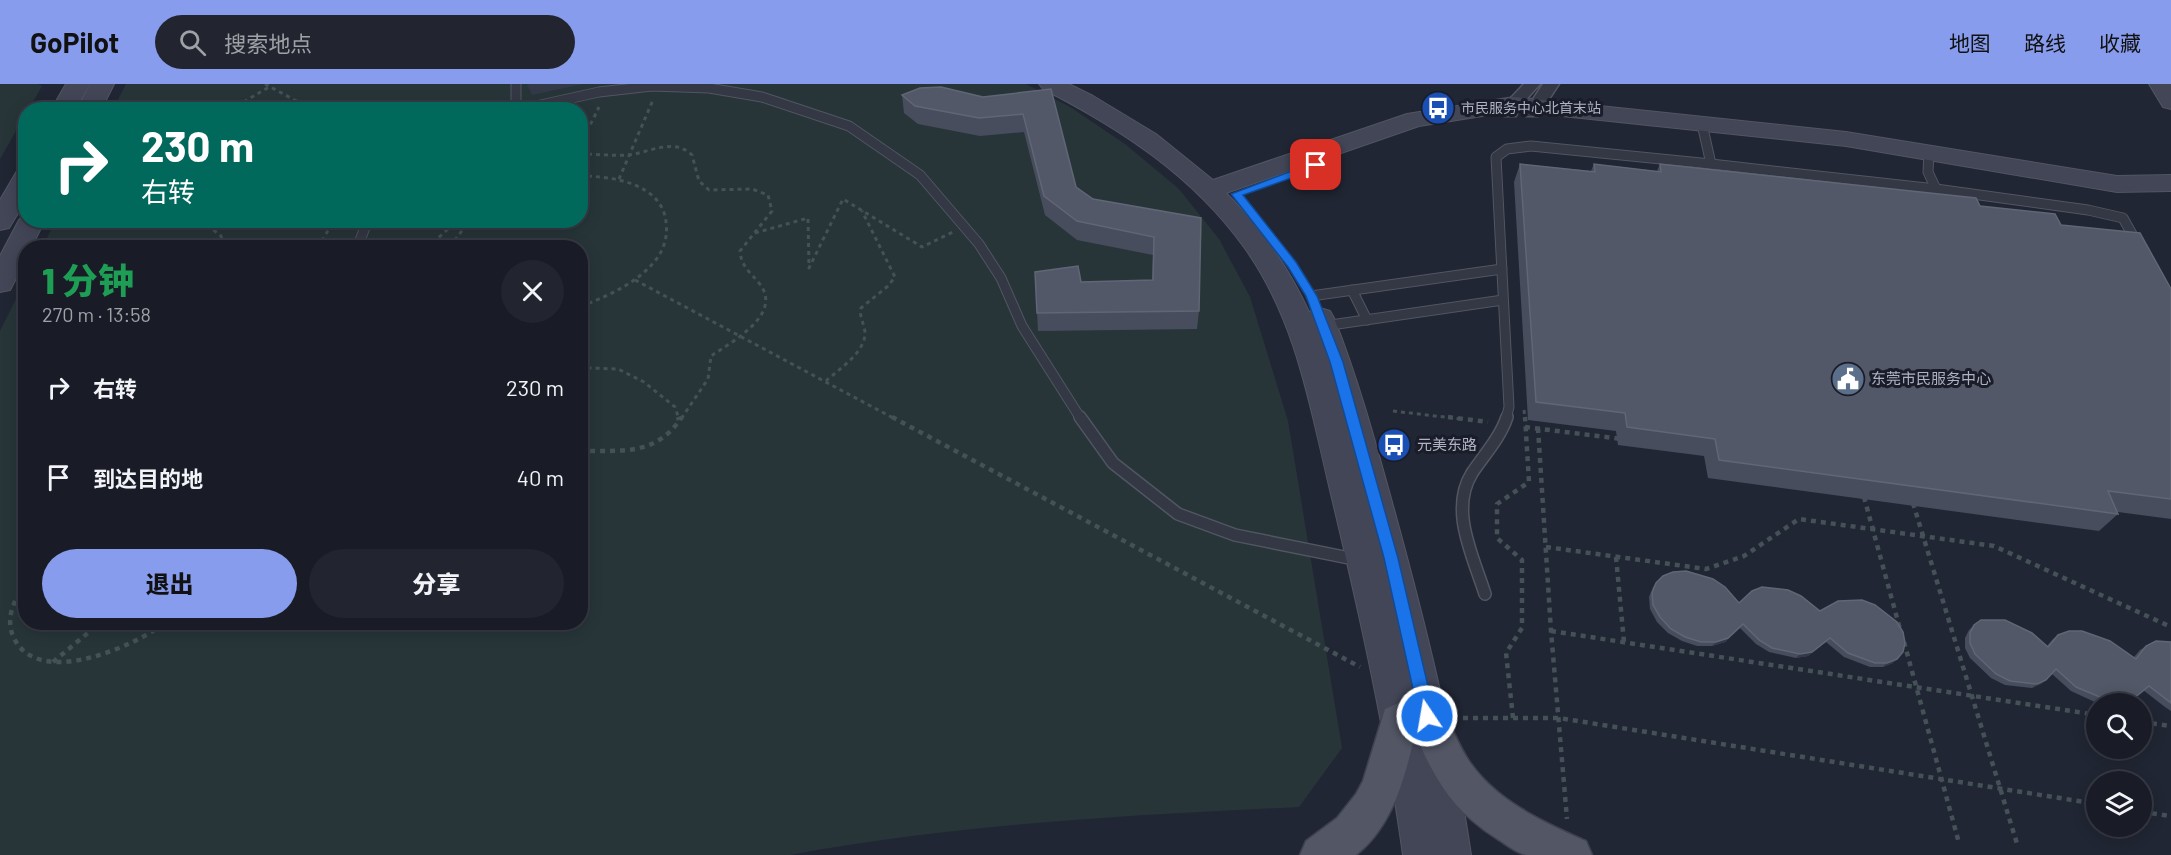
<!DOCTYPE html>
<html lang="zh">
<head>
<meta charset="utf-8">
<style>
  :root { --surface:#191c27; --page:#22252f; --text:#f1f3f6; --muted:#9fa1a7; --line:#373a44; --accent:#889ced }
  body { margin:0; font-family:Barlow,"Noto Sans SC",sans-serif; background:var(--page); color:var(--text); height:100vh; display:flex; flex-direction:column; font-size:22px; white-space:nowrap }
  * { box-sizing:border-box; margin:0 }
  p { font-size:20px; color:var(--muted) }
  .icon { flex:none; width:33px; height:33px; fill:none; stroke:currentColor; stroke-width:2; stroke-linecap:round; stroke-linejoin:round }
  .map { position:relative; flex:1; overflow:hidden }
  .sheet { position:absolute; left:18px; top:156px; width:570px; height:390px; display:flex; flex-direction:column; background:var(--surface); border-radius:24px; box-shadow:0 3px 15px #0003,0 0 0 2px var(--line) }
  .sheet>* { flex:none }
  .guide { position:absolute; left:18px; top:18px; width:570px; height:126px; border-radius:24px; box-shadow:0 3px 15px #0003,0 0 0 2px var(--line); background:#00695c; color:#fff; overflow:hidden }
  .tools { position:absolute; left:2086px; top:609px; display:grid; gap:12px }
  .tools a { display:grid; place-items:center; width:66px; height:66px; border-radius:50%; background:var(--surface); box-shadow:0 3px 15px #0003,0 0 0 2px var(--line); font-size:30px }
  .pin { position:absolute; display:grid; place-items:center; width:51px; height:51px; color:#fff; margin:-26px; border-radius:12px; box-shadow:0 3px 9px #0006 }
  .me { position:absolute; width:66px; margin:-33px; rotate:348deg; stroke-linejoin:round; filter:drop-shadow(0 0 4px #0008) }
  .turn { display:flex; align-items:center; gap:21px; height:126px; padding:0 24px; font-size:27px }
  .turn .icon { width:78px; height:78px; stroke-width:2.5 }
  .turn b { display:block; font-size:42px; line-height:51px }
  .round { display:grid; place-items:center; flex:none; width:63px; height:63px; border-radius:32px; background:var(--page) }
  .head { display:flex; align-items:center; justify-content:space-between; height:102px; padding:0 24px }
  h1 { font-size:36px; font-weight:800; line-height:45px; color:#1e9e55 }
  .button { display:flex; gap:12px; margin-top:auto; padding:12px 24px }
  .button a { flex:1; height:69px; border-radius:36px; background:var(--accent); color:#111; font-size:24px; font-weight:800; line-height:69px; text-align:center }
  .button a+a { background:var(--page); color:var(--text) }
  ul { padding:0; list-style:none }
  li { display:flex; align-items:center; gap:18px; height:90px; padding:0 24px }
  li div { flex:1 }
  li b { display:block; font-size:22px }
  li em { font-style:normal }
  header { display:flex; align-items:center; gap:36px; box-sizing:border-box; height:84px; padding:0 30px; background:var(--accent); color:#111 }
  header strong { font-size:28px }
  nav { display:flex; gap:33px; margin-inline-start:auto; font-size:21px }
  .search { width:420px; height:54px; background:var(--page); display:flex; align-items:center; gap:15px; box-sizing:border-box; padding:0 21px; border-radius:33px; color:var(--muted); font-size:22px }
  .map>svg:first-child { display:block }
  .green { fill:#273539 }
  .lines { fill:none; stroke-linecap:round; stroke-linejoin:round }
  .lane-far1-casing { stroke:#525562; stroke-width:11 }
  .lane-casing { stroke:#525562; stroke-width:14 }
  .street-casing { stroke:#525562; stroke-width:3 }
  .secondary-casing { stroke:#525562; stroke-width:2 }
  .primary-casing { stroke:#3e414e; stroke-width:3 }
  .path-far1 { stroke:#445156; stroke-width:3; stroke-dasharray:4 4; stroke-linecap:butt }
  .path { stroke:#445156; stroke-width:4.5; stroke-dasharray:5 5; stroke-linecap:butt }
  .lane-far1 { stroke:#343844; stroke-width:9 }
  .lane { stroke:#343844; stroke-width:11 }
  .street { fill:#343844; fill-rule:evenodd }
  .secondary { fill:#434657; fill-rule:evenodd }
  .primary { fill:#525665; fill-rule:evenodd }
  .wall { fill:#474d5d }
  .shaded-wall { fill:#333948 }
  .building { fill:#525867; stroke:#606675; stroke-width:1.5 }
  .route { fill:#1a73e8; stroke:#114b97; stroke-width:1.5 }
  .labels { text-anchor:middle; stroke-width:6; stroke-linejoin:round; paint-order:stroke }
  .far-poi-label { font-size:14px; fill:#aeb2c1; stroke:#1a1d29; text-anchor:start }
  .poi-label { font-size:15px; fill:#aeb2c1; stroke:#1a1d29; text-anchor:start }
</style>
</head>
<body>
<header>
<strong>GoPilot</strong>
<div class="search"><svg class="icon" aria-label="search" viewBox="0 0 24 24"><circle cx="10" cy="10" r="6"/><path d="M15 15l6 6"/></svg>搜索地点</div>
<nav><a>地图</a><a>路线</a><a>收藏</a></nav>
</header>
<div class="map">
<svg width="2171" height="771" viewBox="0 0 2171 771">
  <rect width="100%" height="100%" fill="#212634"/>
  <g class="green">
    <polygon points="0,0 38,0 42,2 29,25 26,26 25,31 0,75"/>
    <path d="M126 0H1026L1070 23 1125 60 1179 105 1219 155 1250 213 1288 337 1342 664 1299 723C1129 731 958 740 790 771H0V247L25 197 26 538H580V164L42 163 56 137 580 136V26L113 25Z"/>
  </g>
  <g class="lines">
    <defs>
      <g id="lane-far1">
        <polyline points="516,0 516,26"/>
        <polyline points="518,26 599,8 652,2 709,4 762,13 849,42 920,91 979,160 1001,194 1022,242 1081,335"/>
        <polyline points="1929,69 1928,88 1936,105"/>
        <polyline points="1711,80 1936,105 2088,126 2123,134 2138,161"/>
        <polyline points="357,164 368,136"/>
        <polyline points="1352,206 1367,236"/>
        <polyline points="1311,212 1502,185"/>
        <polyline points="1324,242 1503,216"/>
        <polyline points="1506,335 1509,323 1496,73 1507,65 1531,62 1711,80 1702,40"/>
      </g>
      <g id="lane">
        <polyline points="1080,333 1113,379 1178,430 1235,451 1359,476"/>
        <path d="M1485 510C1473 472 1449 426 1472 389 1484 371 1500 354 1507 333"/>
      </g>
      <g id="street">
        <polygon points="1524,0 1540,0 1521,21 1516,32 1504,32 1502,29 1508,17"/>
        <polygon points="1543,0 1559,0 1538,32 1526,32 1524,29"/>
      </g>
      <g id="secondary">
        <polygon points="66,0 90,0 75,26 51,26"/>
        <polygon points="90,0 114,0 101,26 77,26"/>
        <path d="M1039 0H1069L1093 12 1156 50 1213 96 1407 30 1514 13 1846 48 2117 92 2171 91V107L2117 108 1846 62 1514 27 1419 42 1226 109C1261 144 1289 184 1309 228L1320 224 1330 227 1334 234C1359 297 1377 364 1395 429 1426 542 1454 655 1471 771H1403C1386 648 1359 527 1330 406 1310 322 1296 235 1244 163 1193 92 1120 44 1043 5Z"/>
        <polygon points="2149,0 2171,0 2171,25 2163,23"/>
        <polygon points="26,85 26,116 9,144 0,146 0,116 17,87"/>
        <polygon points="26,129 26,136 45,136 31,164 26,164 26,175 10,206 0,208 0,172 19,136"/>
      </g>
      <path id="primary" d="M1427 615 1441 620C1450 639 1457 659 1469 677 1496 717 1543 738 1586 757L1592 771C1571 771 1548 771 1527 771 1518 770 1507 761 1499 756 1454 728 1436 698 1415 650 1405 693 1393 742 1356 771H1300L1306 757 1337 734 1356 710 1363 697 1385 625 1399 619 1411 624 1413 620Z"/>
    </defs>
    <use href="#lane-far1" class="lane-far1-casing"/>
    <use href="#lane" class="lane-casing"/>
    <use href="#street" class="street-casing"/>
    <use href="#secondary" class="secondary-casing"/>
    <use href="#primary" class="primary-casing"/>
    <g class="path-far1">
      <polyline points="265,0 313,26"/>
      <polyline points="230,26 269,3"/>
      <polyline points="580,62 599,23"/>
      <path d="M580 70C596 70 612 72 628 71 648 69 674 53 692 71L699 97 709 106 752 105 768 111 772 127 740 167C741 182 750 188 759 199 784 230 733 257 711 272L708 295 681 335"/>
      <path d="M580 92C611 92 662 99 666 138 668 152 664 166 655 177 636 200 607 212 580 223"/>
      <polyline points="619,95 653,16"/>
      <polyline points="201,136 221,152 224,164"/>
      <polyline points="755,149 808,134 809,184 843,115 922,163 953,148"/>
      <polyline points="318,164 334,136"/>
      <polyline points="427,164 458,136"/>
      <polyline points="452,164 455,156 470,136"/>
      <polyline points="635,196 895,335"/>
      <polyline points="580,287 590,284 618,285 644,298 675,323 679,335"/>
      <path d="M826 297C839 285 866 268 865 248 864 239 859 233 861 224L888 202 895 193 862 127"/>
      <polyline points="26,299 22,315 26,331"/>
      <polyline points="1524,326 1525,335"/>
      <polyline points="1393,327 1461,335"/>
    </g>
    <g class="path">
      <polyline points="678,333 679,336"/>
      <polyline points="892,333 1360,583"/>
      <polyline points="1448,333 1488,338"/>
      <polyline points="1525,343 1622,355"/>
      <polyline points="1538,344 1551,547 1567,735"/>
      <path d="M580 367C622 366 655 373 682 333"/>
      <polyline points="1864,413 1900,545"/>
      <polyline points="1913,419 2018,763"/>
      <polyline points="1546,463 1706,485 1744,472 1799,435 1994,462 2171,543"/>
      <polyline points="1616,473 1624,558"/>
      <path d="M26 500C15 514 5 533 13 552 36 606 134 563 166 538"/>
      <polyline points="1551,547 2097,631"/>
      <polyline points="1904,558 1959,759"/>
      <polyline points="53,578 101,538"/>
      <polyline points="1463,634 1559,634 2097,720"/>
      <polyline points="1513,634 1506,569 1522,544 1522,476 1497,454 1497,420 1529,398 1525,333"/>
      <polyline points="2142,638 2171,642"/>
      <polyline points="2142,728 2171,732"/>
    </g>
    <use href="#lane-far1" class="lane-far1"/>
    <use href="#lane" class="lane"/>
    <use href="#street" class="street"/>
    <use href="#secondary" class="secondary"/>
    <use href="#primary" class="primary"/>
  </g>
  <g class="wall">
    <polygon points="1051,5 1076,103 1093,115 1201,134 1199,227 1197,245 1038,247 1035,188 1081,198 1152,196 1153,171 1077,156 1045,131 1024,48 980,52 918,40 904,29 902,11 983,13"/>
    <polygon points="1520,80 1591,87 1594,80 1657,87 1660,80 1980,122 2061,141 2171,205 2171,435 2118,428 2118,430 2099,447 1708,394 1704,372 1618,361 1616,347 1528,336 1514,98"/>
    <polygon points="1656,499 1739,519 1820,527 1893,579 1883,583 1870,583 1844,573 1826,558 1808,572 1796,574 1769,568 1756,560 1740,544 1725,558 1712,562 1697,562 1682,557 1668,549 1657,538 1650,525 1649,513 1653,503"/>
    <polygon points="1974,541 2047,562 2053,555 2058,551 2134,573 2140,566 2146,562 2171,558 2171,627 2165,623 2143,606 2127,619 2099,620 2071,607 2052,590 2046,596 2041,600 2032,604 2005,601 1991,594 1970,574 1965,564 1965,554 1969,546"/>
  </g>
  <g class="shaded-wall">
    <polygon points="527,0 583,0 532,11"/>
    <polygon points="1743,540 1725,558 1712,562 1716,558"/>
    <polygon points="1830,554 1826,558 1808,572 1796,574 1800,570"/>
    <polygon points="1897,575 1893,579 1883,583 1887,579"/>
    <polygon points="2046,596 2041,600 2032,604 2037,600"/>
    <polygon points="2133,615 2127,619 2119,620 2121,618"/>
  </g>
  <g class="building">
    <polygon points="941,3 983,13 1051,5 1076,103 1093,115 1201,134 1199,227 1037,229 1035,188 1078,182 1081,198 1153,196 1154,153 1077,137 1044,112 1023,30 979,34 915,22 902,11 920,4"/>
    <polygon points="1520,80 1595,88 1594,80 1661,88 1660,80 1976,114 1980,122 2055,130 2061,141 2140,149 2171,205 2171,415 2108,407 2118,430 1719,376 1715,355 1627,343 1625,329 1536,318"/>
    <polygon points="1686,487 1713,495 1725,503 1739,519 1752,507 1762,503 1788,506 1801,512 1820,527 1838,517 1862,516 1875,521 1897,538 1903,548 1905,559 1903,568 1897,575 1887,579 1875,579 1848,569 1830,554 1812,568 1800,570 1772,564 1759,556 1743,540 1728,554 1716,558 1701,558 1685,553 1671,545 1660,533 1653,521 1652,509 1656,499 1663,492 1673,488"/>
    <polygon points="1981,536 2005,536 2032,549 2048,563 2058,551 2069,547 2082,547 2110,557 2136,575 2146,562 2156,557 2171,558 2171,619 2149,602 2133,615 2121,618 2107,616 2076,603 2056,585 2046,596 2037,600 2010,597 1996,590 1975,570 1970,559 1970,549 1974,541"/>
  </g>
  <polygon class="route" points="1316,78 1322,81 1320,84 1243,111 1296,178 1317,212 1343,278 1398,474 1435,632 1432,637 1427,639 1421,637 1419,632 1384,474 1330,278 1306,212 1288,183 1231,110"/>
  <defs>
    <symbol id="bus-disc" viewBox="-11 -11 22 22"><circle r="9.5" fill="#1a4fb4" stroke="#1a1d29"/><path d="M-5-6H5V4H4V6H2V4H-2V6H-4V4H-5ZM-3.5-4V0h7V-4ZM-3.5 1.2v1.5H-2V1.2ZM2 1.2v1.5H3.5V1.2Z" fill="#fff"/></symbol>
    <symbol id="civic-disc" viewBox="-11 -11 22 22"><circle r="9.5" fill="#5c6f8a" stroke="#1a1d29"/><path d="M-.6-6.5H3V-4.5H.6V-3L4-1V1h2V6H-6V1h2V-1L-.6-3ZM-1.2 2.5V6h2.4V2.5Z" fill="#fff"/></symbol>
  </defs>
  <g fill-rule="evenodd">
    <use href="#bus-disc" x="1419" y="5" width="38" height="38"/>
    <use href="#civic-disc" x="1829" y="276" width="38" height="38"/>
    <use href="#bus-disc" x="1375" y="342" width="38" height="38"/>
  </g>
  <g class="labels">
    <g class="far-poi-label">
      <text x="1461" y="29">市民服务中心北首末站</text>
    </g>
    <g class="poi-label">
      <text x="1871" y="300">东莞市民服务中心</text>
      <text x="1417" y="366">元美东路</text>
    </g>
  </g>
</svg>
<div class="tools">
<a><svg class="icon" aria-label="search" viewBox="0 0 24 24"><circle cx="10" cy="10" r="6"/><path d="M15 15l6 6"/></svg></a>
<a><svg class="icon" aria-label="layers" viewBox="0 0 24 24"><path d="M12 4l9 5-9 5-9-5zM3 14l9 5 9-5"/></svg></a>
</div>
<div class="pin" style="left:1316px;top:81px;background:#d93025"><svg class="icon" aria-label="arrive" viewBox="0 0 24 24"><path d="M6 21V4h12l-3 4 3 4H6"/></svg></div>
<svg class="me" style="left:1427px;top:632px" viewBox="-20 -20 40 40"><circle r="17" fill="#1a73e8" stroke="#fff" stroke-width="3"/><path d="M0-11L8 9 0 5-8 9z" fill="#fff"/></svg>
<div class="guide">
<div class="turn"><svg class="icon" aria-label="right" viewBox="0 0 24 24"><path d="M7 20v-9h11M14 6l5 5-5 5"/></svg><div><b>230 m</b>右转</div></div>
</div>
<section class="sheet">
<div class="head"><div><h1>1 分钟</h1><p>270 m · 13:58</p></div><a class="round"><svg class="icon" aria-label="close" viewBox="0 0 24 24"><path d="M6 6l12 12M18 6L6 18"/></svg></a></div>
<ul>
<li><svg class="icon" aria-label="right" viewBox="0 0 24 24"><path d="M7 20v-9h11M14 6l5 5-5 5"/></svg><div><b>右转</b></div><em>230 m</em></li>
<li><svg class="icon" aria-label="arrive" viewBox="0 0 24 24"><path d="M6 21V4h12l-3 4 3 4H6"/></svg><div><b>到达目的地</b></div><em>40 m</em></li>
</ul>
<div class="button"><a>退出</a><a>分享</a></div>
</section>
</div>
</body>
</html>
